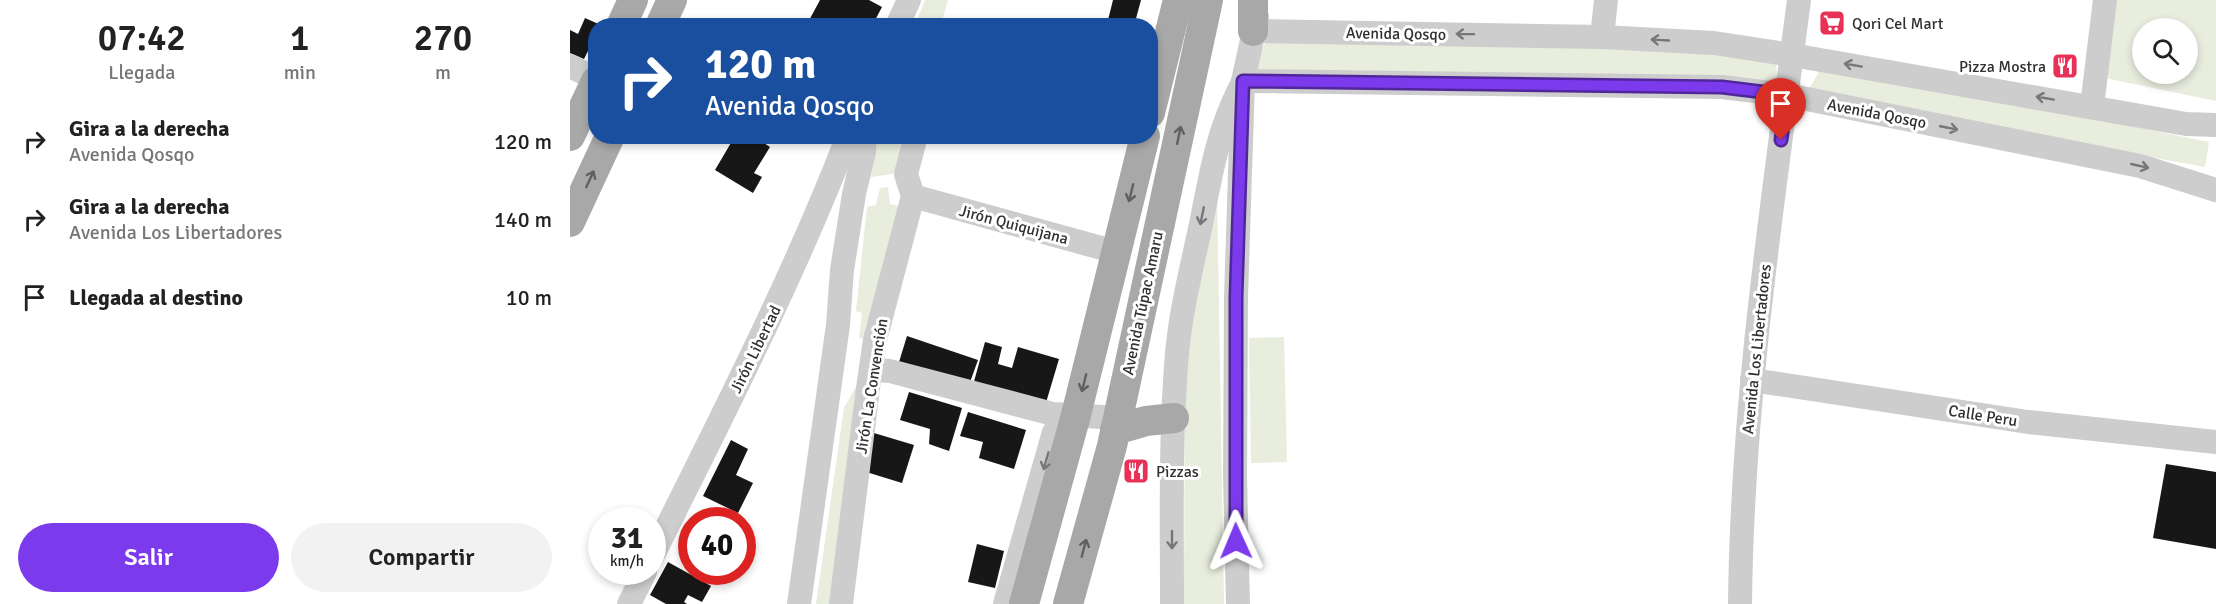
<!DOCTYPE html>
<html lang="es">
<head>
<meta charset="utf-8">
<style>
  :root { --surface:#fff; --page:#f2f2f2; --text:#222; --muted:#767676; --accent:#7c3aed }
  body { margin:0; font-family:Signika,sans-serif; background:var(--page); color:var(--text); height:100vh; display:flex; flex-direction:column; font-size:22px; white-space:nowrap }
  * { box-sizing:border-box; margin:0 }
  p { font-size:20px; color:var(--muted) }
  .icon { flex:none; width:33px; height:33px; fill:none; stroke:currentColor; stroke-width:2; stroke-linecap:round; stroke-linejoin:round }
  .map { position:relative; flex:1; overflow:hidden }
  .drawer { display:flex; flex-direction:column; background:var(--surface); width:570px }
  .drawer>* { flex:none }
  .guide { position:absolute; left:18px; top:18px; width:570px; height:126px; border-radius:24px; box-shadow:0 3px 9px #0003; background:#1a4fa0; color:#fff; overflow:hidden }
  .buttons { position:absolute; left:1562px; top:18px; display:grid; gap:12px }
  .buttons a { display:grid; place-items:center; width:66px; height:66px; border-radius:50%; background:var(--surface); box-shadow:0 3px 9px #0003; font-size:30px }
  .speed { position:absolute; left:18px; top:507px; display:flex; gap:12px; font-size:30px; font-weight:700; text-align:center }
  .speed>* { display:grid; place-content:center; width:78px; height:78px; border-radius:50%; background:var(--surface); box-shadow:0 3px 9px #0003; line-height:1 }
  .speed small { font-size:15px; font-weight:400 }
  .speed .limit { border:9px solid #d22; background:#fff; color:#111 }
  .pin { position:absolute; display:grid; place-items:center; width:51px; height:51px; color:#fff; margin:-62px -26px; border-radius:50% 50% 50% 0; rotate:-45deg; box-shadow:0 0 6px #0007 }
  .pin .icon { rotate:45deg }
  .me { position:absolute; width:66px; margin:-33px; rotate:359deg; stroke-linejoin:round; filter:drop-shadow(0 0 4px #0008) }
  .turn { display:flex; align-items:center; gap:21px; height:126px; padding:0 18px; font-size:27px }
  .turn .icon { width:78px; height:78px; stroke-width:2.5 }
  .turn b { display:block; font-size:42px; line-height:51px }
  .eta { display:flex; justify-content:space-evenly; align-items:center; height:102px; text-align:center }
  .eta b { font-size:36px; font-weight:600; line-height:42px }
  .primary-button { display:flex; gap:12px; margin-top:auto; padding:12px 18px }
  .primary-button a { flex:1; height:69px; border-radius:36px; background:var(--accent); color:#fff; font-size:24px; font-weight:600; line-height:69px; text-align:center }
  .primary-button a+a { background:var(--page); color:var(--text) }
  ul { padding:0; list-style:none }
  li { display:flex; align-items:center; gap:18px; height:78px; padding:0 18px }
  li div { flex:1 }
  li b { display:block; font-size:22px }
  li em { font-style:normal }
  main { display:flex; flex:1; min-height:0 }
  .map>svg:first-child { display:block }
  .green { fill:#e8edde; fill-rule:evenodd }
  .building { fill:#171717 }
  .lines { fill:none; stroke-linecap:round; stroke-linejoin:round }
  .minor { stroke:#cdcdcd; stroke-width:24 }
  .major { stroke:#a8a8a8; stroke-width:30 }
  .oneway { stroke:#777 }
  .oneway2 { stroke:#606060 }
  .route-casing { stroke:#51269a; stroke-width:15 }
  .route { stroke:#7c3aed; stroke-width:10 }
  .labels { text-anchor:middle; stroke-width:6; stroke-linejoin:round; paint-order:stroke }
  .poi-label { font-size:16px; fill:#303030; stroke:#fff; text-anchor:start }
  .street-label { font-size:16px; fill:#303030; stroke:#fff }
</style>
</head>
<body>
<main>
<section class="drawer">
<div class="eta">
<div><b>07:42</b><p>Llegada</p></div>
<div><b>1</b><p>min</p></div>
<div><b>270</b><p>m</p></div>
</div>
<ul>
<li><svg class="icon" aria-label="right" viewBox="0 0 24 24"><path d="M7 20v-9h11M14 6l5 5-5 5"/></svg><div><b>Gira a la derecha</b><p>Avenida Qosqo</p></div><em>120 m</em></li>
<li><svg class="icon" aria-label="right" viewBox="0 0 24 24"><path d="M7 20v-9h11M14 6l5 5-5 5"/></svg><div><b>Gira a la derecha</b><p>Avenida Los Libertadores</p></div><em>140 m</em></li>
<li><svg class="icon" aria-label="arrive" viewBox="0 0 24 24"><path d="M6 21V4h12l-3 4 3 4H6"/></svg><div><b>Llegada al destino</b></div><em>10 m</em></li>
</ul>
<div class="primary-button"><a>Salir</a><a>Compartir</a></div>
</section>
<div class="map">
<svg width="1646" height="604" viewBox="0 0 1646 604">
  <rect width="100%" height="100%" fill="#fff"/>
  <g class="green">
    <polygon points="355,0 378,0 371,25 345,25"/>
    <path d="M1544 0H1646V101L1535 78ZM1572 28H1617V74H1572Z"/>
    <polygon points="698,39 1092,48 1206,59 1207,82 680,69"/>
    <polygon points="1250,70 1467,107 1639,142 1635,167 1236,94"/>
    <polygon points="308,137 340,137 330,173 301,177"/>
    <polygon points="318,187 320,204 332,207 297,339 289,338 292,313 286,311 297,207 306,205 310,188"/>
    <polygon points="647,190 654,604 614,604 615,355"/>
    <polygon points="714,337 717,462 681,463 679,338"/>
    <polygon points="289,381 264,604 246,604 274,408"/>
  </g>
  <g class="building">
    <polygon points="250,0 299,0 312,7 302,26 236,26"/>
    <polygon points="543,0 571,0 564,26 537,24"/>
    <polygon points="15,18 33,26 26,26 26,35 14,59 0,53 0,30 8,34"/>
    <polygon points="165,136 189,136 188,139 200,147 184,173 192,177 183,193 145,170"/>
    <polygon points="337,336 408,360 399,385 329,362"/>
    <polygon points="415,342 432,347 428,364 442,368 448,347 489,359 475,406 403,385"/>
    <polygon points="339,392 392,408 379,451 359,444 360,429 330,420"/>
    <polygon points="398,412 456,430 444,469 409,458 413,442 390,436"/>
    <polygon points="304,433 344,445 332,483 293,471"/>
    <polygon points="161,440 178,449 166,475 183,483 168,513 133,496"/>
    <polygon points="1596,464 1646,472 1646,549 1583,538"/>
    <polygon points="407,544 434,551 425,588 398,582"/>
    <polygon points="98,562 141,586 132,602 118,595 114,602 117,604 96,604 80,595"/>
  </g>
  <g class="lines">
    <g class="minor">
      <polyline points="327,26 339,0"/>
      <polyline points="683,31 1032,37 1144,43 1222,55 1616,124 1646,125"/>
      <polyline points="1032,37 1036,0"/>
      <polyline points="0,66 26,79"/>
      <polyline points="673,81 1152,87 1217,95 1570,166 1646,190"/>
      <polyline points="1522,106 1535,0"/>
      <polyline points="343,196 546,252"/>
      <polyline points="302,370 320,371 483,414 547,418"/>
      <polyline points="1182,380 1458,422 1646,442"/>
      <path d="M82 557C151 418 222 281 278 136"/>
      <polyline points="59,604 75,572"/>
      <polyline points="229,604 268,325 272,270 284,194 294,152 295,136"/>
      <polyline points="271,604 298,388 305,340 343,196 336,174 346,136"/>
      <polyline points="435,604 484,432 506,415"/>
      <path d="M602 604C602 521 600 437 607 353 611 308 623 263 632 219 641 173 648 131 670 88"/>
      <polyline points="668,604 665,477 666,297 673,81 687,17"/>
      <path d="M1170 604C1172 401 1203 201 1229 0"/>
    </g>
    <g class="major">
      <polyline points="51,26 63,0"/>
      <polyline points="90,26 102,0"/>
      <polyline points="683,31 683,0"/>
      <polyline points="580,113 608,0"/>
      <polyline points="0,136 26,81"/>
      <polyline points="0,222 40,136"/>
      <polyline points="545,430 576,421 604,418"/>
      <polyline points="454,604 506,415 575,136"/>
      <polyline points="498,604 542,446 638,0"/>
    </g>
  </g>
  <defs><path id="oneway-shaft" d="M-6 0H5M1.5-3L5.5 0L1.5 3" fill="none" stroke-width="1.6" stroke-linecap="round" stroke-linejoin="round" transform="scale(1.5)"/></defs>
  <g class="oneway">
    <use href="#oneway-shaft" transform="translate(895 34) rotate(-179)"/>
    <use href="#oneway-shaft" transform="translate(1090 40) rotate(-177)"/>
    <use href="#oneway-shaft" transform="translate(1283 65) rotate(-170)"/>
    <use href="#oneway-shaft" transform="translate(1475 98) rotate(-170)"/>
    <use href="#oneway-shaft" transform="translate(1379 128) rotate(11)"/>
    <use href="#oneway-shaft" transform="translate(1570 166) rotate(13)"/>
    <use href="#oneway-shaft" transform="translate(632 216) rotate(102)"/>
    <use href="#oneway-shaft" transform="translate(476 461) rotate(106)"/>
    <use href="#oneway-shaft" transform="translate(602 540) rotate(90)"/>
  </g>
  <g class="oneway2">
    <use href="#oneway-shaft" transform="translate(609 135) rotate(-78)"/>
    <use href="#oneway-shaft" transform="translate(20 179) rotate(-65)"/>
    <use href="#oneway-shaft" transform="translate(561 193) rotate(104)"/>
    <use href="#oneway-shaft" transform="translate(514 383) rotate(104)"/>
    <use href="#oneway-shaft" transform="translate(514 548) rotate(-75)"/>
  </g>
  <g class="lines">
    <defs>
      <polyline id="route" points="666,541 666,297 673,81 1152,87 1217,95 1211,140"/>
    </defs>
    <use href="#route" class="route-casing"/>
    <use href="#route" class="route"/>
  </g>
  <defs>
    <symbol id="supermarket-square" viewBox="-11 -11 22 22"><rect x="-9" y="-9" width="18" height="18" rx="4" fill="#e83156" stroke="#fff"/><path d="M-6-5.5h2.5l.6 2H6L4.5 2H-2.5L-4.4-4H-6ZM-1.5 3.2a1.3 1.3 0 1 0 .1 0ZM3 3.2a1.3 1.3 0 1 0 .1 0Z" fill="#fff"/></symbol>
    <symbol id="restaurant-square" viewBox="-11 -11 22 22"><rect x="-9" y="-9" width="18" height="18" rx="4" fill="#e83156" stroke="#fff"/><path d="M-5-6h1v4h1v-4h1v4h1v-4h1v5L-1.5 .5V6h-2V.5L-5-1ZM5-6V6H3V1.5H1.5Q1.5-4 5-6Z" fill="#fff"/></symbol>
  </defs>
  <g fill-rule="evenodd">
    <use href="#supermarket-square" x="1247" y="8" width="30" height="30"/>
    <use href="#restaurant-square" x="1480" y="51" width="30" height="30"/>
    <use href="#restaurant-square" x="551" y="456" width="30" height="30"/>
  </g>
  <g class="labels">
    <g class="poi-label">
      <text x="1282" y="29">Qori Cel Mart</text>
      <text x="1476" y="72" text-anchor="end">Pizza Mostra</text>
      <text x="586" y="477">Pizzas</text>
    </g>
    <g class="street-label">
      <text transform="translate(826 33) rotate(1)" y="6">Avenida Qosqo</text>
      <text transform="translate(1307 113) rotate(11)" y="6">Avenida Qosqo</text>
      <text transform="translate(444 224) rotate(15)" y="6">Jirón Quiquijana</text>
      <text transform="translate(572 303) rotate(-78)" y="6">Avenida Túpac Amaru</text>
      <text transform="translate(185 349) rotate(-64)" y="6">Jirón Libertad</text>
      <text transform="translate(1186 349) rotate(-84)" y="6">Avenida Los Libertadores</text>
      <text transform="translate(301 386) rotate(-81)" y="6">Jirón La Convención</text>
      <text transform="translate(1413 415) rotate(9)" y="6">Calle Peru</text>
    </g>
  </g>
</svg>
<div class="buttons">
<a><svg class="icon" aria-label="search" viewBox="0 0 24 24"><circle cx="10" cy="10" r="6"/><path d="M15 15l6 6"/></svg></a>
</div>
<div class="speed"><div>31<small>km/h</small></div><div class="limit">40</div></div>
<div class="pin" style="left:1211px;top:140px;background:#d93025"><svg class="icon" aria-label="arrive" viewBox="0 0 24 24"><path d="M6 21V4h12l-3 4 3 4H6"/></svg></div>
<svg class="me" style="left:666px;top:541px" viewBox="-20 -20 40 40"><path d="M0-17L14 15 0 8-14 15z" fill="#7c3aed" stroke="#fff" stroke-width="4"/></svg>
<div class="guide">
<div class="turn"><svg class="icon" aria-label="right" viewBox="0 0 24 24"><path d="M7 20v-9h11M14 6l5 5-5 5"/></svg><div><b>120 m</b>Avenida Qosqo</div></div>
</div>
</div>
</main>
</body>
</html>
